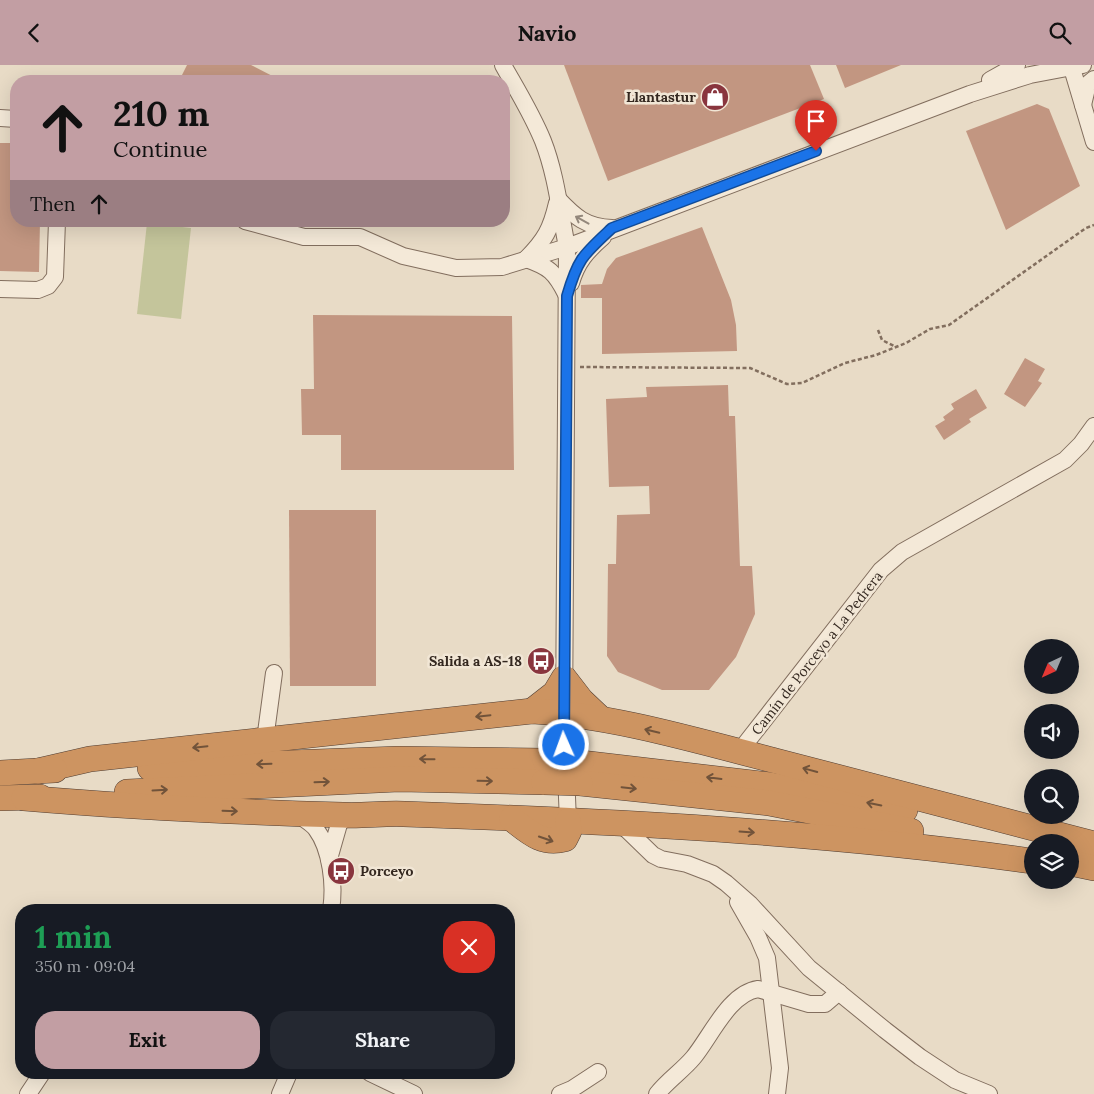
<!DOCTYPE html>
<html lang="en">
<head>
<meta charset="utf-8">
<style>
  :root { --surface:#171b24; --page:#242831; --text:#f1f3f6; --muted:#9ea1a6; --accent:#c29ea3 }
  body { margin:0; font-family:Lora,serif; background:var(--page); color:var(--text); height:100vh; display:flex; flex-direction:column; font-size:19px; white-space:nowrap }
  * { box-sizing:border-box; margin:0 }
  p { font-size:16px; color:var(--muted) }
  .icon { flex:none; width:28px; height:28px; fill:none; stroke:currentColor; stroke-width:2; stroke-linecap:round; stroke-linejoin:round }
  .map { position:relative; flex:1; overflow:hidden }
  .sheet { position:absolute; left:15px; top:839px; width:500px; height:175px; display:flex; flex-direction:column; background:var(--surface); border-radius:20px; box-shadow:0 5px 20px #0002 }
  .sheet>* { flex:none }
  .banner { position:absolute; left:10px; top:10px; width:500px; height:152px; border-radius:20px; box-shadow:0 5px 20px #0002; background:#c29ea3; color:#111; overflow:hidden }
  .needle { width:32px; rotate:224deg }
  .fabs { position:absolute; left:1024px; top:574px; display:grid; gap:10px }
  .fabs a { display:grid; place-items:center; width:55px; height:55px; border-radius:50%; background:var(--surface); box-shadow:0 5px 20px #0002; font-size:25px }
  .pin { position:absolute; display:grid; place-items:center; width:42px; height:42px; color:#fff; margin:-51px -21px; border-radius:50% 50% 50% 0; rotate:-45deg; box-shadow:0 0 5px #0007 }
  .pin .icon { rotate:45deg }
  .me { position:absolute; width:55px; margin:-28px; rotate:358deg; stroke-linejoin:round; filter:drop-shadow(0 0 4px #0008) }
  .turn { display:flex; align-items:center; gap:18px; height:105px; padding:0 20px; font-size:22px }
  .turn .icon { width:65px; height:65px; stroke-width:2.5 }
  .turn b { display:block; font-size:35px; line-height:42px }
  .then { display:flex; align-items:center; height:48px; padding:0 20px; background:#0003; gap:10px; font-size:19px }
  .round { display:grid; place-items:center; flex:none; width:52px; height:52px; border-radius:20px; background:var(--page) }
  .head { display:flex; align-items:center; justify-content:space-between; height:85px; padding:0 20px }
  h1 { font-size:30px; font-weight:800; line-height:38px; color:#1e9e55 }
  .primary-button { display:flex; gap:10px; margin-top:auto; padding:10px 20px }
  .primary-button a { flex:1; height:58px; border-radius:20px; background:var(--accent); color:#111; font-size:20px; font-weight:800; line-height:58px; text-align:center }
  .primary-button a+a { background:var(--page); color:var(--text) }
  header { display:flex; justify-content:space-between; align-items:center; height:65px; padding:0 20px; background:var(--accent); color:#111; font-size:22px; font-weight:800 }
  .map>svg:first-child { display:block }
  .green { fill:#c4c59b }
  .building { fill:#c29681 }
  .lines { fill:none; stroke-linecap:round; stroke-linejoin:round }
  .minor-casing { stroke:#826e5e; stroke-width:18 }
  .highway-casing { stroke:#503d32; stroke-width:26 }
  .path { stroke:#826e5e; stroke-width:2.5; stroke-dasharray:4 2.5; stroke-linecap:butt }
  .minor { stroke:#f4e9d8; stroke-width:16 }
  .highway { stroke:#cd9461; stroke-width:25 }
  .highway-bridge-casing { stroke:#503d32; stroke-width:26; stroke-linecap:butt }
  .highway-bridge { stroke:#cd9461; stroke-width:25 }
  .oneway { stroke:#94887c }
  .oneway2 { stroke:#71533a }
  .route-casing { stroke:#114b97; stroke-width:12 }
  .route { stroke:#1a73e8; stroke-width:9 }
  .labels { text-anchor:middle; stroke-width:5; stroke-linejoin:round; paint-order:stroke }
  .poi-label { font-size:14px; font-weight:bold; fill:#342820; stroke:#f1e6d5; text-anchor:end }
  .street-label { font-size:14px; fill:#342820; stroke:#f1e6d5 }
</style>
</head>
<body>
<header><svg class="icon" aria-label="back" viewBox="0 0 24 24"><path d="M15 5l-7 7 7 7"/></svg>Navio<svg class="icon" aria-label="search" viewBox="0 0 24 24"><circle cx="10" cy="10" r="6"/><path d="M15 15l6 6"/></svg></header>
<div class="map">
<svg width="1094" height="1029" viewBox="0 0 1094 1029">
  <rect width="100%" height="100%" fill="#e8dbc6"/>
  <polygon class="green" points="147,158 191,163 181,254 137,249"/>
  <g class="building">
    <polygon points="187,0 251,0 282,16 179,16"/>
    <polygon points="564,0 810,0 824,34 608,116"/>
    <polygon points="836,0 901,0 845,23"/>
    <polygon points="1037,39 1049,44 1080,121 1006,165 966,66"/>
    <polygon points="0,78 16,78 16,156 40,156 39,207 0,206"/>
    <polygon points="702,162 731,235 736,260 737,286 602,289 602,233 581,233 581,220 602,219 607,204 616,193"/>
    <polygon points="313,250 512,251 514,405 341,405 341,370 302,370 301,324 314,324"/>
    <polygon points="1025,293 1045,304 1038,316 1042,318 1025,342 1004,329"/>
    <polygon points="728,320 729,351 735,351 740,501 752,501 755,549 736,592 709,625 662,625 618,607 607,591 608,499 616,499 617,450 650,449 649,421 609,422 606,334 647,332 646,322"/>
    <polygon points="976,324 987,343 969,354 971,357 944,375 935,361 945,355 943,352 954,344 951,339"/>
    <polygon points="289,445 376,445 376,621 290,621"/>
  </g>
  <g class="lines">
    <defs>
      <g id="minor">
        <path d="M503 0C517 25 532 49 543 76 556 109 560 147 567 182L564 661 568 756"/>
        <polyline points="1071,0 1094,77"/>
        <polyline points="990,15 1017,0"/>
        <polyline points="1083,40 1088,19 1094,14"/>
        <polyline points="0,53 16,54"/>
        <path d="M558 134C575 152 586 162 612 163"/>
        <polyline points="245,156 304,172 360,172 403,191 456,203 502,202 567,182 970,29 1030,10 1083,0"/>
        <path d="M526 194C545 175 551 164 557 138"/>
        <path d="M526 194C549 202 555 207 566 229"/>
        <path d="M571 218C577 197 587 186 603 172"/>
        <polyline points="0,224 38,225 48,221 55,212 57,156"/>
        <polyline points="265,675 274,608"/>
        <polyline points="744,688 746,678 881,505 902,487 1065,395 1081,379 1094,361"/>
        <path d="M298 749C303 754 312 758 316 764 331 784 335 821 331 845"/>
        <polyline points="621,759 653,790 661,794 687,799 713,809 726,818 750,839 809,903 885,965 920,992 955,1015 989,1029"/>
        <polyline points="329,794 339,759 347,751"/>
        <polyline points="738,837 758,872 767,893 780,1003 777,1029"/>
        <polyline points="370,1008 414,1029"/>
        <polyline points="28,1029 42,1008"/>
        <polyline points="280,1029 289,1008"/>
        <polyline points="560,1029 572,1024 598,1007"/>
        <path d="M657 1029C668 1015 682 1006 693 993 710 973 729 928 758 924L809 939H825L839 927"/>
      </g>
      <g id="highway">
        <polyline points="532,646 555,628 564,613 581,635 600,653"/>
        <polyline points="581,698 770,720 905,745"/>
        <polyline points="150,703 398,694 545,696"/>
        <path d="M38 706 90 694 532 646C611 650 698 676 776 696 882 723 988 751 1094 779"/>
        <polyline points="0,708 55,705"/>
        <polyline points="580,718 769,738 911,766"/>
        <polyline points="127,727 399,714 544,717"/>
        <polyline points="0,733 40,732"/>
        <path d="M24 733C130 742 237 747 343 750 364 751 384 748 404 749 614 756 825 767 1032 796"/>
        <path d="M512 754C530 768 542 780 565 774L569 766 568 756"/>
        <polyline points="1070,798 1094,803"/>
      </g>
    </defs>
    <use href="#minor" class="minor-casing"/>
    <use href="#highway" class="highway-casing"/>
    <g class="path">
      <polyline points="878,265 882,275 896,282"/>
      <polyline points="580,302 750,303 787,319 802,318 845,298 876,290 906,278 930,264 949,260 1086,163 1094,160"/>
    </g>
    <use href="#minor" class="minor"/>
    <use href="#highway" class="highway"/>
    <defs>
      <g id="highway-bridge">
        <polyline points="545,696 581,698"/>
        <polyline points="544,717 580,718"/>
      </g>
    </defs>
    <use href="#highway-bridge" class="highway-bridge-casing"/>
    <use href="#highway-bridge" class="highway-bridge"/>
  </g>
  <defs><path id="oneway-shaft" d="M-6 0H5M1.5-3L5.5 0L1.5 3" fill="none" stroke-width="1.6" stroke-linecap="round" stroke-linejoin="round" transform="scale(1.25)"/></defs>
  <use class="oneway" href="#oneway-shaft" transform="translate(582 155) rotate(-151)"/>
  <g class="oneway2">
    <use href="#oneway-shaft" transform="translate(483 651) rotate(174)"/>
    <use href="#oneway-shaft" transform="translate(652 666) rotate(-167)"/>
    <use href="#oneway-shaft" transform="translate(200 682) rotate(174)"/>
    <use href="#oneway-shaft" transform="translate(427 694) rotate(-179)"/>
    <use href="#oneway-shaft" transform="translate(264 699) rotate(178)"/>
    <use href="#oneway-shaft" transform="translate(810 705) rotate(-165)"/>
    <use href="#oneway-shaft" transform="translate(714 713) rotate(-173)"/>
    <use href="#oneway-shaft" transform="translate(485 716) rotate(1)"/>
    <use href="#oneway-shaft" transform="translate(322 717) rotate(-2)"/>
    <use href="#oneway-shaft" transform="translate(629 723) rotate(6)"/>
    <use href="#oneway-shaft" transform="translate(160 725) rotate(-3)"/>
    <use href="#oneway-shaft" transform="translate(874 739) rotate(-169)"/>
    <use href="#oneway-shaft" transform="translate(230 746) rotate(2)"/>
    <use href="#oneway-shaft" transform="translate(747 767) rotate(4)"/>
    <use href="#oneway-shaft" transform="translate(546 774) rotate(19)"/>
  </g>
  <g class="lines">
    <defs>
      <path id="route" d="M564 680 567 231C578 193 583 190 612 163L816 86"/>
    </defs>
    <use href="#route" class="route-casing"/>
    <use href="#route" class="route"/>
  </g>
  <defs>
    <symbol id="shop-disc" viewBox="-11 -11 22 22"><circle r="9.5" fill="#89353e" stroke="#f1e6d5"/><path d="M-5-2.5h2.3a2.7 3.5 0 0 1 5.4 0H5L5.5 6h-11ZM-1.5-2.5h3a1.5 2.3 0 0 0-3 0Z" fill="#fff"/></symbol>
    <symbol id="bus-disc" viewBox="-11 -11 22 22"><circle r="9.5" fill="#89353e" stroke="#f1e6d5"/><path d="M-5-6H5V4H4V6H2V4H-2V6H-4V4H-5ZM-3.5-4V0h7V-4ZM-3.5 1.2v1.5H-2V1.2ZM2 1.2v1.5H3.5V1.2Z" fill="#fff"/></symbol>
  </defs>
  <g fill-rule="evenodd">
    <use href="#shop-disc" x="699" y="16" width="32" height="32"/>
    <use href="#bus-disc" x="525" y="580" width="32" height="32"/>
    <use href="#bus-disc" x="325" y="790" width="32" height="32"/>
  </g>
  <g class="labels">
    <g class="poi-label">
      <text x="696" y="37">Llantastur</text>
      <text x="522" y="601">Salida a AS-18</text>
      <text x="360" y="811" text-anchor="start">Porceyo</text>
    </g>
    <g class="street-label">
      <text transform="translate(817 588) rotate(-52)" y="5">Camín de Porceyo a La Pedrera</text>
    </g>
  </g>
</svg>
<div class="fabs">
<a><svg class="needle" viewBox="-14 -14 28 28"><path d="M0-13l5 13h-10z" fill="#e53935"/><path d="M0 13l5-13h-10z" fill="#9ea1a6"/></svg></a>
<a><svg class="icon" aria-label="sound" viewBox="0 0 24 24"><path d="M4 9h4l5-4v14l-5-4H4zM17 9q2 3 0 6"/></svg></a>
<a><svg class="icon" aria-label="search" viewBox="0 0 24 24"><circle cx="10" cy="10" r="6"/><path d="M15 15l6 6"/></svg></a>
<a><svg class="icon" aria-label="layers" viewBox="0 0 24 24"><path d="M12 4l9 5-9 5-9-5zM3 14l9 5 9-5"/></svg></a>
</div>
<div class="pin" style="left:816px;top:86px;background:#d93025"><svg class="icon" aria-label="arrive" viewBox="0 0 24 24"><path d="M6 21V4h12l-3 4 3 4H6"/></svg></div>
<svg class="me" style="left:564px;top:680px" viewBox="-20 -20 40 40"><circle r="17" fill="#1a73e8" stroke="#fff" stroke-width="3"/><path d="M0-11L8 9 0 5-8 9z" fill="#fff"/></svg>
<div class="banner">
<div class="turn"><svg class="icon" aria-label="ahead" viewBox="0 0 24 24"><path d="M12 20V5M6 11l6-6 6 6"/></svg><div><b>210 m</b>Continue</div></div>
<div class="then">Then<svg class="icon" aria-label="ahead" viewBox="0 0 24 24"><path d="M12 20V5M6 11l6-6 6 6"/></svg></div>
</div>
<section class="sheet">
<div class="head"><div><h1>1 min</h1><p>350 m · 09:04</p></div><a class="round" style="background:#d93025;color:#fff"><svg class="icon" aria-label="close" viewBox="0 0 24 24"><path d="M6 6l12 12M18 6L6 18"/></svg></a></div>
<div class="primary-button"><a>Exit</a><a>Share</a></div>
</section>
</div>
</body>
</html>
